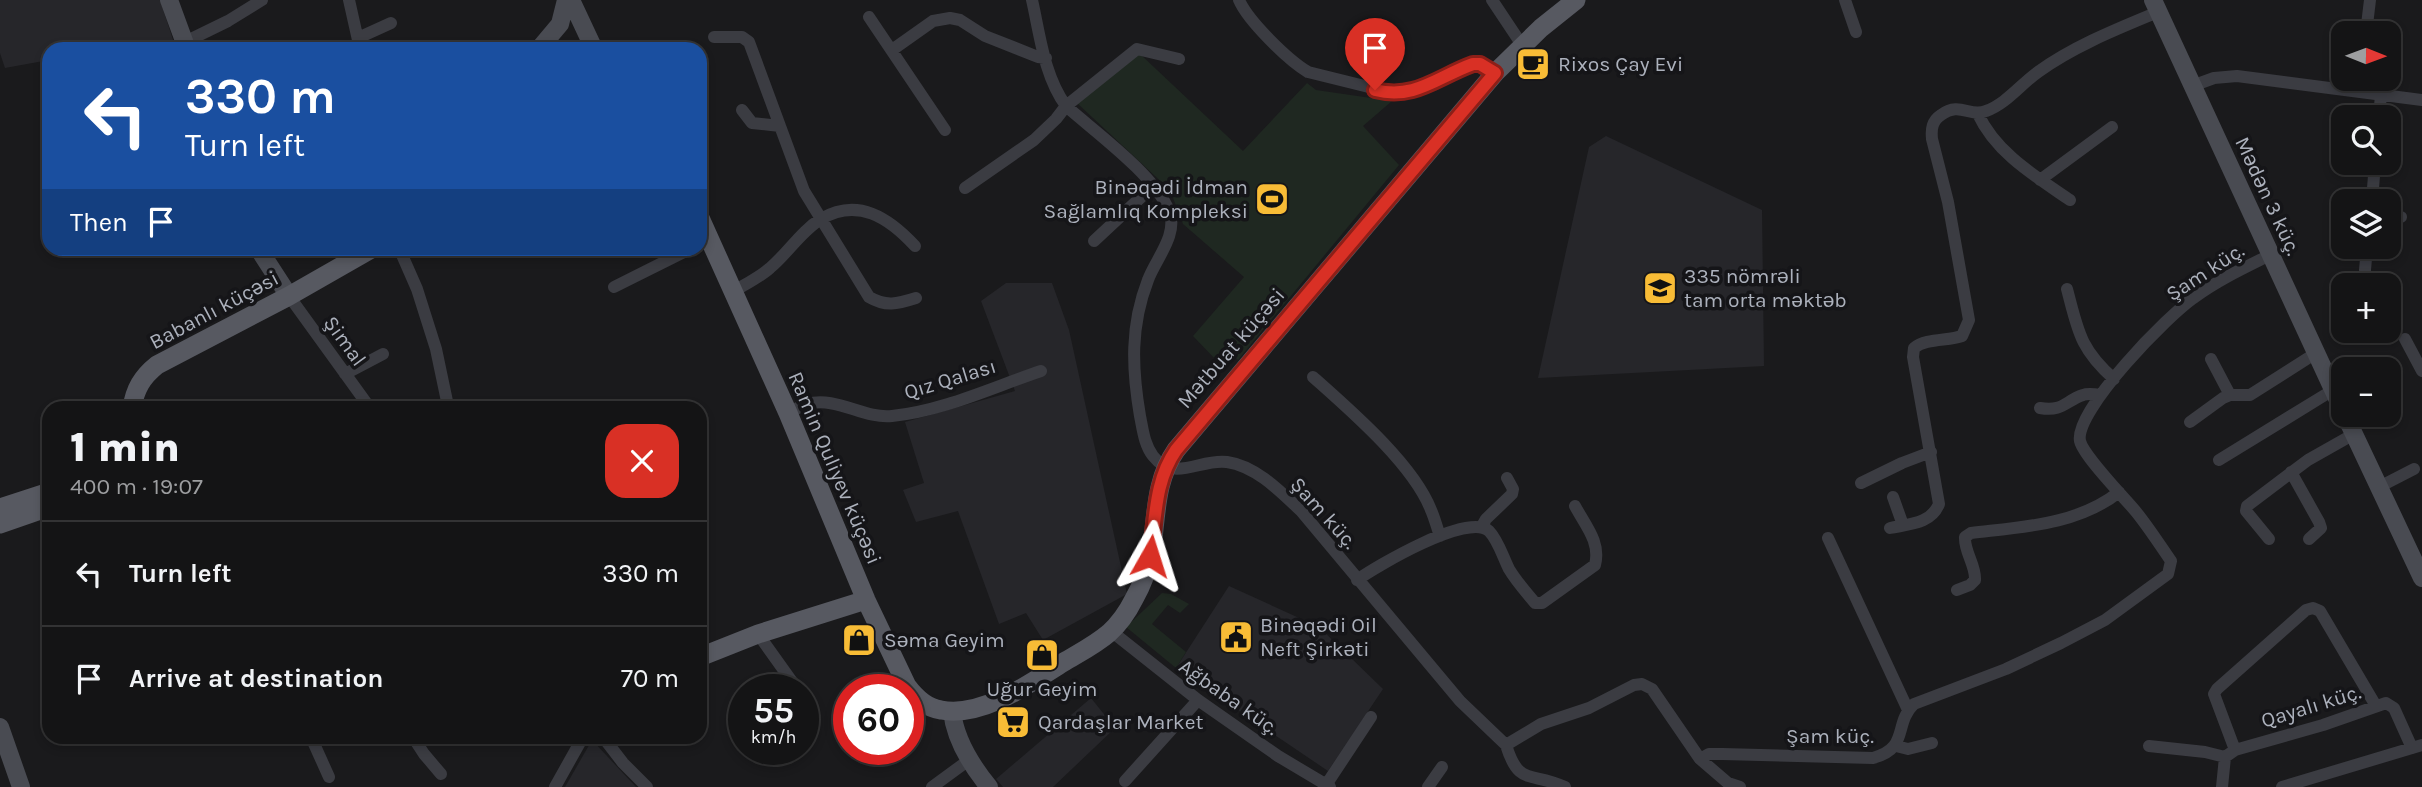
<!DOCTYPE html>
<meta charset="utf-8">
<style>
:root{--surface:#141415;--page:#212122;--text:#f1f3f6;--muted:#9d9ea0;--line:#333334}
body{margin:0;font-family:Karla,sans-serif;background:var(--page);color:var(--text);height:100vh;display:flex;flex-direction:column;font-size:26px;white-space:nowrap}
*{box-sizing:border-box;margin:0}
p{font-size:23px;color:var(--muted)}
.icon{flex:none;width:38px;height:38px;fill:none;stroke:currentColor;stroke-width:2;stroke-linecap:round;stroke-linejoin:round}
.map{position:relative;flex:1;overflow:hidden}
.details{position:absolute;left:42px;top:401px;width:665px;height:343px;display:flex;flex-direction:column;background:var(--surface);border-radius:21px;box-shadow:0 4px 10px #0003,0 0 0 2px var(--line)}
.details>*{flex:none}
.top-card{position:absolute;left:42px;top:42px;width:665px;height:214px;border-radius:21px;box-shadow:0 4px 10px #0003,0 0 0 2px var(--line);background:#1a4fa0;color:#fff;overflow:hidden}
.needle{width:46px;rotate:91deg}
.tools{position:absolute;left:2331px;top:21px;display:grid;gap:14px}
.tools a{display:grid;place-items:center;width:70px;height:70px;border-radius:14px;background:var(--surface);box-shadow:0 4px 10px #0003,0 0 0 2px var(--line);font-size:35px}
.speed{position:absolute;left:728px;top:674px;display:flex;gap:14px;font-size:35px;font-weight:700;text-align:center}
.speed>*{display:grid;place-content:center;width:91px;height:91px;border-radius:50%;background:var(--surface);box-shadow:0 4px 10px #0003,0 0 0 2px var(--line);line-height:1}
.speed small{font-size:18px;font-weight:400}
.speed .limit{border:10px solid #d22;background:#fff;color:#111}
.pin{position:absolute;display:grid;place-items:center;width:60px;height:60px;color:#fff;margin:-72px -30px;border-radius:50% 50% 50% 0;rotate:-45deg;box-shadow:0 0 7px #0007}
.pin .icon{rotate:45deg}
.me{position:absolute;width:77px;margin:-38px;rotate:6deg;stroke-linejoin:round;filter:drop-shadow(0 0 5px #0008)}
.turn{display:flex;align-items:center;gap:24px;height:147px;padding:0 28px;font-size:32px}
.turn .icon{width:91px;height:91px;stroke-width:2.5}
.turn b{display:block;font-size:49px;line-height:60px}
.then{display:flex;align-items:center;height:66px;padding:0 28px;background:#0003;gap:14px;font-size:26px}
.round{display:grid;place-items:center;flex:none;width:74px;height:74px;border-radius:21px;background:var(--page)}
.summary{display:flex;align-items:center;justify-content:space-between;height:119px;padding:0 28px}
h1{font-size:42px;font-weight:800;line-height:52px}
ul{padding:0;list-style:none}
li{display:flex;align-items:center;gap:21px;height:105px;padding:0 28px;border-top:2px solid var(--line)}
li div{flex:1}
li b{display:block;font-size:26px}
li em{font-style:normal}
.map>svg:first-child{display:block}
.built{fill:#26262a}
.green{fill:#1f2821}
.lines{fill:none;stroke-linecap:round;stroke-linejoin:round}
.street{stroke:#3b3c42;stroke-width:12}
.secondary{stroke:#494b52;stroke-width:18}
.primary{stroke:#575961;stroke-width:19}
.route-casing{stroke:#8d1f18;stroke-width:18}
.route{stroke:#d93025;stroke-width:12}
.labels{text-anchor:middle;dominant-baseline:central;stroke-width:7;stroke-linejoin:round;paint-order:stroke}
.poi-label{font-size:21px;fill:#acb1bc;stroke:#151518;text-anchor:start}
.street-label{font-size:21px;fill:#acb1bc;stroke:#151518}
</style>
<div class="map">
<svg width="2422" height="787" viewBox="0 0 2422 787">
<rect width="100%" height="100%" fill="#1a1a1c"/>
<!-- built -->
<path class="built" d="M0 0H160L176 49H49V60L5 68 0 53Z
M1606 136 1762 210 1764 366 1538 378 1589 147Z
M1006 283H1052L1069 330 1127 594 1043 640 1026 613 999 624 958 511 916 522 903 490 924 483 905 422 1015 391 981 301Z
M1229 586 1319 627 1383 689 1328 771 1176 668Z
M1091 698 1115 728 1053 787H1003L996 779Z
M592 740 636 787H565Z"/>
<!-- green -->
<path class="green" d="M1139 53 1243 151 1307 83 1316 90 1392 101 1363 126 1399 165 1238 360 1229 351 1216 360 1193 336 1244 277 1183 224 1170 190 1077 103Z
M1162 593 1171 594 1189 604 1180 613 1168 605 1152 624 1186 652 1176 668 1126 627Z"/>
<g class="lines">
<!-- street -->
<path class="street" d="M349 0 360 49
M1032 0C1040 35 1044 76 1066 106 1095 132 1155 175 1169 211 1179 234 1155 260 1148 280 1130 326 1132 369 1140 416 1143 430 1144 444 1153 456 1174 483 1201 458 1227 462 1256 466 1281 492 1301 511L1460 701 1506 745 1541 724 1589 708 1634 685 1642 684 1652 689 1700 759 1709 754H1722L1873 758C1910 748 1893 724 1914 704L2006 669 2061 643 2105 620 2168 574 2171 561C2160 545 2149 528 2137 513 2125 498 2084 457 2080 441 2074 411 2169 314 2195 297 2218 280 2244 268 2270 255
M1239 0C1248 21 1288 60 1308 72L1397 94 1422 87 1473 64H1480L1495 73
M1492 0 1522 45
M1845 0 1856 32
M869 17 945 130
M2366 33 2370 0
M714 37H742L749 42 804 191 869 297C886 307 897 304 916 298
M358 38 391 23
M185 42 228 21 262 0
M892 50 933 21 950 18 960 20 985 36 1038 57 1046 58
M2192 86 2214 78 2237 76 2422 100
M742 110 752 123 780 126
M1978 114C1996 153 2035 176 2070 200
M2379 117 2381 95
M2040 180 2112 127
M965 188 1034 140 1056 119 1066 106 1137 49 1179 59
M2372 201 2375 163
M2389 216 2401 217
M1094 241 1153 186
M399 248 417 289 436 349 448 406
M483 248 486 251
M2365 270 2367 247
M614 287 692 248
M2067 289C2078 331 2080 349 2114 379
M734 291C746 284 760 277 770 268 788 253 801 231 821 219 858 197 889 218 915 246
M289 296 370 408
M2405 339 2422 371
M2211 359 2230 395
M345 374 383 354
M1313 377C1350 410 1413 464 1431 510 1435 519 1437 528 1440 536
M2040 408C2063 412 2065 401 2083 395 2088 393 2094 394 2100 395
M788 413C794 410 801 406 807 404 837 396 863 419 892 416 943 411 993 387 1041 371
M2190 422 2223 398 2230 395H2250L2316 353
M2219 460 2333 390
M2291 472 2319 522 2321 528 2309 539
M1861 483 1902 463 1931 452
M2379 487 2414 469
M1893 497 1903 525
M1482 526 1486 519 1512 494 1513 489 1507 478
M1890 528C1909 524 1931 524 1939 504L1913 357 1914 348C1926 338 1948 341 1962 336L1969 320 1948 202 1932 139C1931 129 1932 121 1941 115 1960 101 1970 118 1986 111 2006 104 2021 84 2038 72 2074 46 2117 29 2158 12
M1828 538 1908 710
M2269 539 2246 511 2247 506 2308 460 2354 434
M1357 580C1377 566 1468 512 1489 531 1498 540 1503 557 1509 569 1516 581 1526 592 1535 603H1542L1595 565C1601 542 1585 525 1575 506
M1957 590 1970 585 1975 580C1976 565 1964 552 1965 537L1971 533C2021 527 2078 525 2119 492
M1111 631 1198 700 1278 756 1330 787
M758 634 798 690
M803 699 811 715
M311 737 329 777
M413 737 424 754 441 774
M603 737 623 763 647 787
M1506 745C1519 787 1530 771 1565 787
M1896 746 1908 749 1932 743
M2149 746 2205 752 2225 757
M2235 750 2214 694 2217 689 2306 610 2313 608 2320 611 2376 706
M1700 759 1728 783 1740 787
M1125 781 1198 700
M1326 785 1371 717
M555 787 583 737
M932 787 969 760
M1428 787 1442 767
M2222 787 2225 757 2235 750 2323 725 2386 703 2394 708 2412 748
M2282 787 2422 745"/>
<!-- secondary -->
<path class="secondary" d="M169 0 187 49
M571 0 594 49
M2153 0 2343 411
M539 49 560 24 566 0
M258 248 289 296
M2345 415 2422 578
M952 711C955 740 971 765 989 787
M0 727 21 787"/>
<!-- primary -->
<path class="primary" d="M700 218 788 413 866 600 907 686C916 698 926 708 941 710 982 718 1031 683 1064 662 1079 653 1095 645 1109 633 1119 624 1128 611 1134 599 1142 585 1148 569 1151 553 1157 517 1154 482 1176 450L1495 73 1541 28 1576 0
M132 408C135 389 142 377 157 365L289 296 373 248
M0 508 49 492
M0 524 49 507
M700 657 758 634 866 600"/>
</g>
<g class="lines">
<!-- route casing -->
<g class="route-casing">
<path id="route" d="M1150 556C1156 519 1154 482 1176 450L1495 73 1480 64H1473C1437 77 1415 100 1375 90"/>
</g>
<!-- route -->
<use href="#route" class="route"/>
</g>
<!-- icons -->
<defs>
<g id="cafe-square" transform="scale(1.75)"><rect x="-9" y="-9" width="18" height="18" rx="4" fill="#f8bc36" stroke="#151518"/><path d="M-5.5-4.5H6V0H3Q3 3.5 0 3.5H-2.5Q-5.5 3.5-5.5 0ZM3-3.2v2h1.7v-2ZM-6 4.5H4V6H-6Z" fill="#111"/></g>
<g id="stadium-square" transform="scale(1.75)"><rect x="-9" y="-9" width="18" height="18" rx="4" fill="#f8bc36" stroke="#151518"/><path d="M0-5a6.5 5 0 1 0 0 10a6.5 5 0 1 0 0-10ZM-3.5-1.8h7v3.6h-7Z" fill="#111"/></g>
<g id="school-square" transform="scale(1.75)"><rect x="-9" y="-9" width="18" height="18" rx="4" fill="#f8bc36" stroke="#151518"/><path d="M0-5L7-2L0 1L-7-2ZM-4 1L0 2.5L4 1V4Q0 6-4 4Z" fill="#111"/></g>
<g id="civic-square" transform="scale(1.75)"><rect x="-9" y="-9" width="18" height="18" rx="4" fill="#f8bc36" stroke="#151518"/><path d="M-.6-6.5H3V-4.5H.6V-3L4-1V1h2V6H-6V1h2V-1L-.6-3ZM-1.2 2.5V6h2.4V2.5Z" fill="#111"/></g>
<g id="shop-square" transform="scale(1.75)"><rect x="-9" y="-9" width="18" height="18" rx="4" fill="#f8bc36" stroke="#151518"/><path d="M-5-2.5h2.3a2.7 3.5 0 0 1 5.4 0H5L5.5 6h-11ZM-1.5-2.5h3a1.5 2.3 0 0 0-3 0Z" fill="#111"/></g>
<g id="supermarket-square" transform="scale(1.75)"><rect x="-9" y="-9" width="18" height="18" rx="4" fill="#f8bc36" stroke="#151518"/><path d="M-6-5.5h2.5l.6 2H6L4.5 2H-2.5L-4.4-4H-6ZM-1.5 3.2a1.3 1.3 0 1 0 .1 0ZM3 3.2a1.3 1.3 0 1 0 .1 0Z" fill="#111"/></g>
</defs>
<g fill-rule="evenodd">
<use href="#cafe-square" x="1533" y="64"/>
<use href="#stadium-square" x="1272" y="199"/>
<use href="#school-square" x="1660" y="288"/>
<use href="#civic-square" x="1236" y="637"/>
<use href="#shop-square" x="859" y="640"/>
<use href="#shop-square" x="1042" y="655"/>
<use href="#supermarket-square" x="1013" y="722"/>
</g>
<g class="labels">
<!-- poi labels -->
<g class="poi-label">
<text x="1558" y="64">Rixos Çay Evi</text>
<text x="1248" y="187" text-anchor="end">Binəqədi İdman<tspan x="1248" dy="24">Sağlamlıq Kompleksi</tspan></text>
<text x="1684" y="276">335 nömrəli<tspan x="1684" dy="24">tam orta məktəb</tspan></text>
<text x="1260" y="625">Binəqədi Oil<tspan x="1260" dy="24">Neft Şirkəti</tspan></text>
<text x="884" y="640">Səma Geyim</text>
<text x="1042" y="689" text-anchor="middle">Uğur Geyim</text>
<text x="1038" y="722">Qardaşlar Market</text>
</g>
<!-- street labels -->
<g class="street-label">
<text transform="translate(2268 196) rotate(65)">Mədən 3 küç.</text>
<text transform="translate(2205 272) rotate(-33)">Şam küç.</text>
<text transform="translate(214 310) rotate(-28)">Babanlı küçəsi</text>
<text transform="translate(345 341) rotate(54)">Şimal</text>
<text transform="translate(1231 348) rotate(-49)">Mətbuat küçəsi</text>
<text transform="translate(950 379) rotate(-17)">Qız Qalası</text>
<text transform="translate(835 468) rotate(67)">Ramin Quliyev küçəsi</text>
<text transform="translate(1324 513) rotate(48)">Şam küç.</text>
<text transform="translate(1229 697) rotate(35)">Ağbaba küç.</text>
<text transform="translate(2311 706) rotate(-17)">Qayalı küç.</text>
<text x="1830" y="736">Şam küç.</text>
</g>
</g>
</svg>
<div class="tools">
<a><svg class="needle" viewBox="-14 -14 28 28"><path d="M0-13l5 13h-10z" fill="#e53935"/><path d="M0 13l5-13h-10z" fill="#9d9ea0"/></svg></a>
<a><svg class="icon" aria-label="search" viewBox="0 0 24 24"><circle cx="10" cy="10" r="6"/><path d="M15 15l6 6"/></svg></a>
<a><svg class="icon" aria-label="layers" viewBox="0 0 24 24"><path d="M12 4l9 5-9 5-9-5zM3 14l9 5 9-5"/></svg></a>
<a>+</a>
<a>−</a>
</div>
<div class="speed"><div>55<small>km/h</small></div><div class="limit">60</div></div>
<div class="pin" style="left:1375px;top:90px;background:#d93025"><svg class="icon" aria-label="arrive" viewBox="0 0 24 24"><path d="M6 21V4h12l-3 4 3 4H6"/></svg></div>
<svg class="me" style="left:1150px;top:556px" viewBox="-20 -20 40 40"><path d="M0-17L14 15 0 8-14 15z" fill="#d93025" stroke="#fff" stroke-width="4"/></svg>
<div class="top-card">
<div class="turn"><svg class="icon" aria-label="left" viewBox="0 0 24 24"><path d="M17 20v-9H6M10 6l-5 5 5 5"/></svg><div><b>330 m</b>Turn left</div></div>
<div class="then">Then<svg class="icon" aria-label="arrive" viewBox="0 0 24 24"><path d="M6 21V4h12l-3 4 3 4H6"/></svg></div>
</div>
<section class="details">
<div class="summary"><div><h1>1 min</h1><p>400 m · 19:07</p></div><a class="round" style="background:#d93025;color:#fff"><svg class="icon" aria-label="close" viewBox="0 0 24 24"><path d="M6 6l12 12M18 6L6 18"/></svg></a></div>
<ul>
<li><svg class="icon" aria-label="left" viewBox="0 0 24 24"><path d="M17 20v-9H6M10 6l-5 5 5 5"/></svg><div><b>Turn left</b></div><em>330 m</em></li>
<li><svg class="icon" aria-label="arrive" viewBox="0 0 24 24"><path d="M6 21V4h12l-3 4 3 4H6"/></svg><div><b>Arrive at destination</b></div><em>70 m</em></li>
</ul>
</section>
</div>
